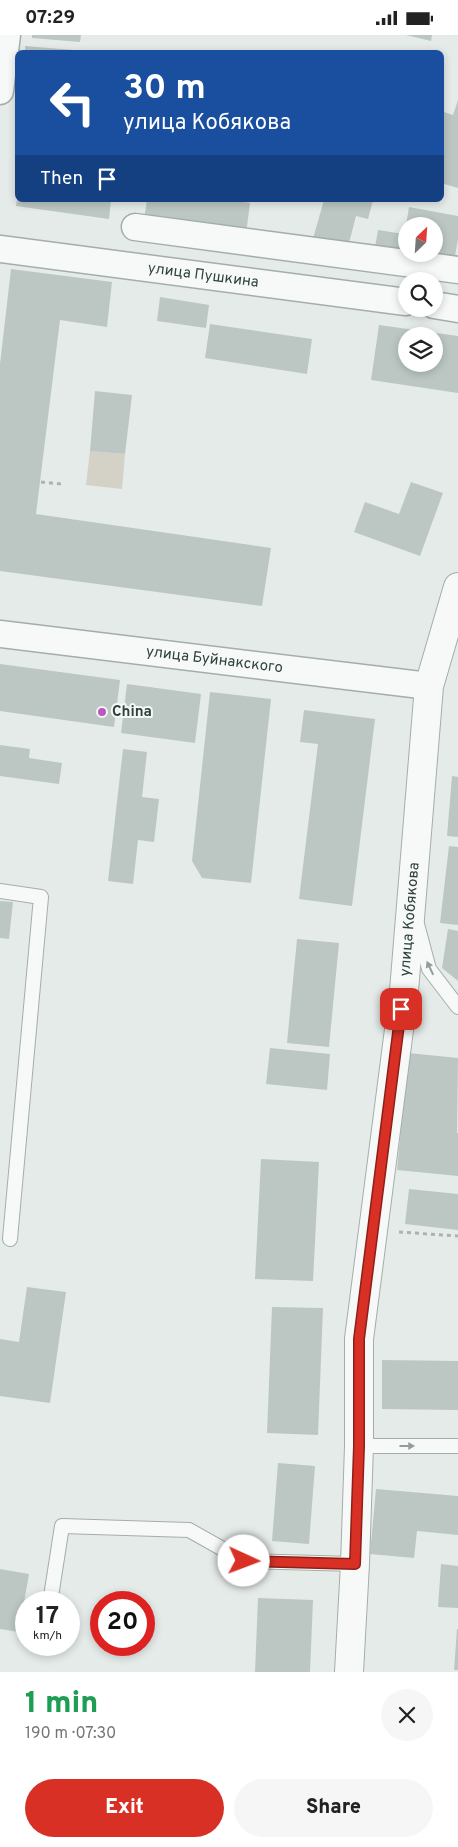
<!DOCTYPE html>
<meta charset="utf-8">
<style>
:root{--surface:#fff;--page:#f6f6f6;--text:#222;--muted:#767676;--accent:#d93025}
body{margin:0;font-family:Overpass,sans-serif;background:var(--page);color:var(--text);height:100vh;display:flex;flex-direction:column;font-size:19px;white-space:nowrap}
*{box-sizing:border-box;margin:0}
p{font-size:16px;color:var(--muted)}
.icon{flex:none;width:28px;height:28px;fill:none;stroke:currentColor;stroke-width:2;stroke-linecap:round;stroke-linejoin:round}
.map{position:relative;height:1637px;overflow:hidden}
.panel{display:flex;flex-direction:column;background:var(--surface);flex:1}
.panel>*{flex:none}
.hud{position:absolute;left:15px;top:15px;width:429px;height:152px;border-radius:8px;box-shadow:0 2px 8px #0003;background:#1a4fa0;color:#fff;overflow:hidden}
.needle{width:32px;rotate:25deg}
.buttons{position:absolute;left:398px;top:182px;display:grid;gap:10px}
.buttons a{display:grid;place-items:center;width:45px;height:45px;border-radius:50%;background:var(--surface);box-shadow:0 2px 8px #0003;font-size:25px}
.speed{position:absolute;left:15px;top:1556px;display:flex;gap:10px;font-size:25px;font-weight:700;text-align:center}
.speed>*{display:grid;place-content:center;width:65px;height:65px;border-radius:50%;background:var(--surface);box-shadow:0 2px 8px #0003;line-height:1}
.speed small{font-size:12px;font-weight:400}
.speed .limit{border:8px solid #d22;background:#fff;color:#111}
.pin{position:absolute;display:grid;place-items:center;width:42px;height:42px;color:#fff;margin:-21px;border-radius:10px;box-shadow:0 2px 8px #0006}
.me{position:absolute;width:55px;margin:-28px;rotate:92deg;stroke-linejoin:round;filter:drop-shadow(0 0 4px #0008)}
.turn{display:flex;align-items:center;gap:18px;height:105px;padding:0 25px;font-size:22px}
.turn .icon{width:65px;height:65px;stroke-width:2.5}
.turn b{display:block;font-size:35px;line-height:42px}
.then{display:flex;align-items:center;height:48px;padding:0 25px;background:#0003;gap:10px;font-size:19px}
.round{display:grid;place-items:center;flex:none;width:52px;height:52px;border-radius:26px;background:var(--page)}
.head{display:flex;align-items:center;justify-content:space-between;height:85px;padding:0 25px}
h1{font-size:30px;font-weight:800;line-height:38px;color:#1e9e55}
.action{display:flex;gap:10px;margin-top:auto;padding:10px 25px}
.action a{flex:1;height:58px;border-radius:30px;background:var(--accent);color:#fff;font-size:20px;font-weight:800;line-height:58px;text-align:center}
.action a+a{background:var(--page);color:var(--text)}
.status{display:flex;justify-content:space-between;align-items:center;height:35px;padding:0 25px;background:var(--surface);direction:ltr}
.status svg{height:14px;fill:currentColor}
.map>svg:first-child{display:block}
.green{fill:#d4d1c7}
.building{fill:#bcc7c4;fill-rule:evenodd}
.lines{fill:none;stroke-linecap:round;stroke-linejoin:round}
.service-casing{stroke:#a3aeab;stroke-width:16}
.minor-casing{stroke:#a3aeab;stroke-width:29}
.tertiary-casing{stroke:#a3aeab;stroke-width:30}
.path{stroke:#abb3b1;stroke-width:3;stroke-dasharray:4 4;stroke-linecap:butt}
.service{stroke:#f7f9f9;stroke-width:14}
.minor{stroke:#f7f9f9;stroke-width:26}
.tertiary{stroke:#f7f9f9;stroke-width:28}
.oneway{fill:#929e9a}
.route-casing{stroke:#8d1f18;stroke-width:12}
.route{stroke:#d93025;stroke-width:9}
.poi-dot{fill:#b958c1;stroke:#f4f8f7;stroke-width:2}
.labels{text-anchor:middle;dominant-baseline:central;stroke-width:4;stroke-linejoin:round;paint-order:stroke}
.street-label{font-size:15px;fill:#2e423c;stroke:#f4f8f7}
.poi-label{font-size:15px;font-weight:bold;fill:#2e423c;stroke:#f4f8f7;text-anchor:start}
</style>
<div class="status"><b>07:29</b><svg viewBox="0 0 49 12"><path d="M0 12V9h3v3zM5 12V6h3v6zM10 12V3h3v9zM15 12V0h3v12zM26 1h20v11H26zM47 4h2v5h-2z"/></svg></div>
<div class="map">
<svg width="458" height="1637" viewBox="0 0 458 1637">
<rect width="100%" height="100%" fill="#e5ebe9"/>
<!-- green -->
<path class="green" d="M90 416 125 419 122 454 86 450Z"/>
<!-- building -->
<path class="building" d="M32 0H81L80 7 32 3Z
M406 0H432L431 6Z
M25 11 86 16V18H25Z
M458 65V153L441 148V76L453 80Z
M17 165H111L109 184 16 171Z
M147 165H229L250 168 246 199 144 184Z
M324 165H373L368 184 356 181 347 216 312 207Z
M409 172 458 181V204L453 233 374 218 378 195 404 199 405 193 406 219H434V191H406Z
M11 234 112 247 107 292 60 285 36 479 271 513 262 571 0 536V329Z
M160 262 209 270 206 293 157 286Z
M210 289 312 304 307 339 205 323Z
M379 290 458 301V358L371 345ZM406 301H434V329H406Z
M95 356 132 360 125 419 90 416Z
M411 447 443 458 420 521 354 497 365 467 399 479Z
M0 629 120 645 114 692 0 676Z
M127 649 201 659 195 708 121 698Z
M210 657 271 664 251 848 202 843 192 826Z
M304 675 375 684 352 871 299 864 318 709 300 707Z
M0 710 30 714 29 723 62 728 59 749 0 741Z
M123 714 147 717 142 762 159 764 154 807 138 805 133 849 108 846Z
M452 741 458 742V802L447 801Z
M449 811 458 812V890L440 888Z
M0 866 13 867 9 904 0 903Z
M448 894 458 896V946L442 933Z
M297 904 339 908 329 1012 287 1008Z
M270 1013 330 1019 327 1055 266 1049Z
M408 1018 458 1023 457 1098H458V1141L397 1135Z
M261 1124 319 1127 313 1246 255 1244Z
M409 1154 458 1159V1195L405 1189Z
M27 1252 66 1257 50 1368 0 1361V1304L19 1307Z
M272 1272 323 1273 318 1400 267 1398Z
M382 1325 458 1326V1375L382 1374Z
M278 1428 315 1431 309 1509 272 1506Z
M376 1454 458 1461V1500L417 1496 414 1523 370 1519Z
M441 1529 458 1531V1573L438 1572Z
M0 1534 29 1539 19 1597 0 1594Z
M258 1563 313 1565 310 1637H255Z
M457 1594H458V1635H454Z"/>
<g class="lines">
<!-- service casing -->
<g class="service-casing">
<path id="service" d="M0 856 41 862 10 1204
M417 889 429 934 458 972
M359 1411H458
M50 1568 62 1491 189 1495 244 1526 355 1529"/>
</g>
<!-- minor casing -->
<g class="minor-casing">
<g id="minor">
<path d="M0 56 7 0"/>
<path d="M135 192 458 235"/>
<path id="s1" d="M0 214 406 267"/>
<path d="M434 270 458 274"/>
<path id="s2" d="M0 599 429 651"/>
</g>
</g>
<!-- tertiary casing -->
<g class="tertiary-casing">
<g id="tertiary">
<path id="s3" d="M349 1637 355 1529 359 1411V1304L404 956 429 651 458 552"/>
</g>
</g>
<!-- path -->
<path class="path" d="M41 447 61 449
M399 1197 458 1201"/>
<!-- service -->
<use href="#service" class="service"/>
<!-- minor -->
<use href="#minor" class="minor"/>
<!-- tertiary -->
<use href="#tertiary" class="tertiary"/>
</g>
<!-- one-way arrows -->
<defs><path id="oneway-solid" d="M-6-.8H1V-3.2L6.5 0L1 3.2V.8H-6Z" transform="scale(1.25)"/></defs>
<g class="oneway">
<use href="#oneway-solid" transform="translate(430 933) rotate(-115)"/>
<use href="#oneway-solid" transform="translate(407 1411)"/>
</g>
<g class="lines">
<!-- route casing -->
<g class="route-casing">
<path id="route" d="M244 1526 355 1529 359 1411V1304L401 974"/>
</g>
<!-- route -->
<use href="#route" class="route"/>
</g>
<!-- markers -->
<circle class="poi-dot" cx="102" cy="677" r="5"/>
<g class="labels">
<!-- street labels -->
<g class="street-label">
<text stroke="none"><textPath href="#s1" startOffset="205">улица Пушкина</textPath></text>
<text stroke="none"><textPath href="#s2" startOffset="216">улица Буйнакского</textPath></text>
<text stroke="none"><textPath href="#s3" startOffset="756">улица Кобякова</textPath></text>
</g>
<!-- poi labels -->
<g class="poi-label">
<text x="112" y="677">China</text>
</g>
</g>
</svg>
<div class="buttons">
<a><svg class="needle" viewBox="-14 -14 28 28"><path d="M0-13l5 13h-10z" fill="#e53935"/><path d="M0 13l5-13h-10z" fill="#767676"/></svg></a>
<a><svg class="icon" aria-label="search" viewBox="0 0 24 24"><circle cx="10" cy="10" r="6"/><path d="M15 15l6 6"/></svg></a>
<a><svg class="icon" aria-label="layers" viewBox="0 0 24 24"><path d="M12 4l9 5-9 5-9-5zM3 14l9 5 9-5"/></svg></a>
</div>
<div class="speed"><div>17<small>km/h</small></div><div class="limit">20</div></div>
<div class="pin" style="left:401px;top:974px;background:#d93025"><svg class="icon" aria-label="arrive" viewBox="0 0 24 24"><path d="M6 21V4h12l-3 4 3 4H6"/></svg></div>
<svg class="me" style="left:244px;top:1526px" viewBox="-20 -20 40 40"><circle r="19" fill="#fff"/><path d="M0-13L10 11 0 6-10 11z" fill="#d93025"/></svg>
<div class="hud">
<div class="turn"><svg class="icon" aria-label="left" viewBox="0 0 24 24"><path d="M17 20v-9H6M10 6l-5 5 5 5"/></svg><div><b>30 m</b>улица Кобякова</div></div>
<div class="then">Then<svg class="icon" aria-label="arrive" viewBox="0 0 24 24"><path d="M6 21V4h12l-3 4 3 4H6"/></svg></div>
</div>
</div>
<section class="panel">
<div class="head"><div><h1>1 min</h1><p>190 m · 07:30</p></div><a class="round"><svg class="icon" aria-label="close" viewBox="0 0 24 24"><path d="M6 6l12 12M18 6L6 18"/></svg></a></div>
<div class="action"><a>Exit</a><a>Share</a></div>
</section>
